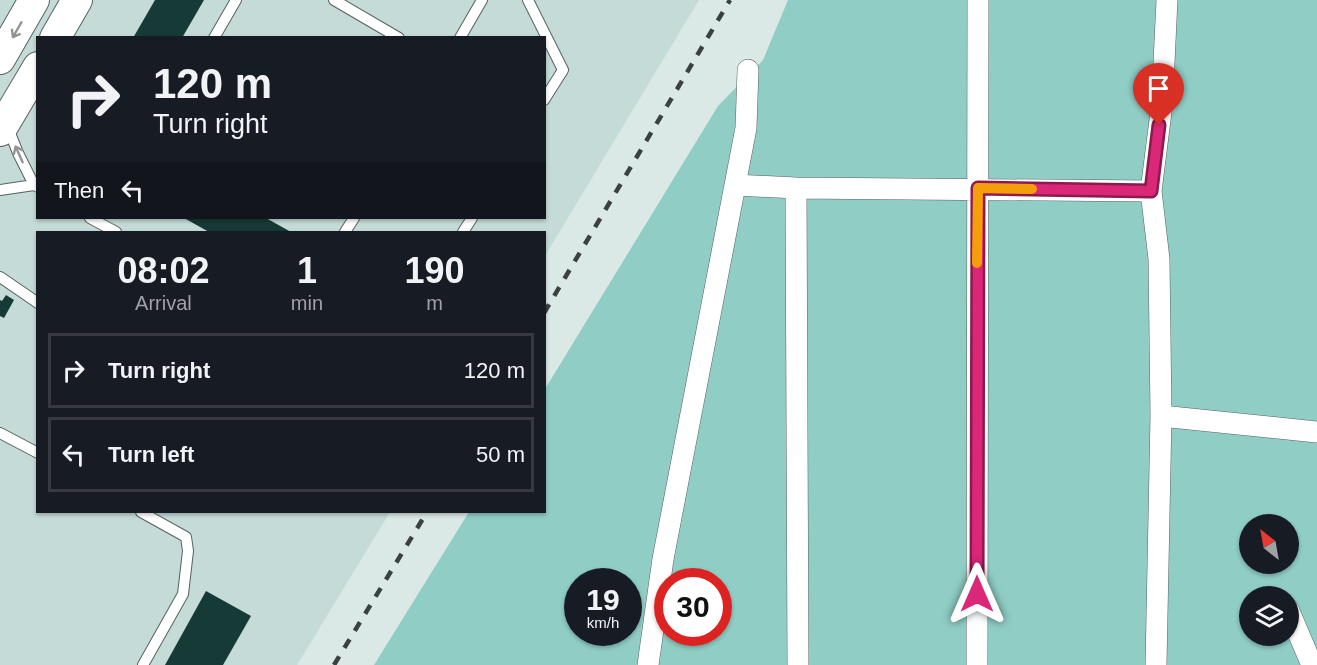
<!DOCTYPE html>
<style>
:root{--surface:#171b24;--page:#242831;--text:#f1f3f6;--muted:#9ea1a6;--line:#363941}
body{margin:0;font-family:Arial,sans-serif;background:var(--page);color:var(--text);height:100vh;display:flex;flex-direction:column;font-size:22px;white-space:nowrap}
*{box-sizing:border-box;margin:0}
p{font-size:20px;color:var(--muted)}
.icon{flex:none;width:33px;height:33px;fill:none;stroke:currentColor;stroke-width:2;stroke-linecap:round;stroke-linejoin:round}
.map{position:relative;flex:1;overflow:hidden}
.side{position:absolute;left:36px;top:231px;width:510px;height:282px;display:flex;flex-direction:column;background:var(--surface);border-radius:0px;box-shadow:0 2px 4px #0004}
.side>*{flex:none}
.top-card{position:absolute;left:36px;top:36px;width:510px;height:183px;border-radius:0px;box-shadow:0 2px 4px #0004;background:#171b24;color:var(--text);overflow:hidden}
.needle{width:39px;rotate:329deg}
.buttons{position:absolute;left:1239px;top:514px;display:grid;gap:12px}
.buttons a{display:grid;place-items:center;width:60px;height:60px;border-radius:50%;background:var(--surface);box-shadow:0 2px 4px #0004;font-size:30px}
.speed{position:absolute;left:564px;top:568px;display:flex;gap:12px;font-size:30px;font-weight:700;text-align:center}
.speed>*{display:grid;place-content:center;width:78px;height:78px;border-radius:50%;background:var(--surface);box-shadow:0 2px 4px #0004;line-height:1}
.speed small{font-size:15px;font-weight:400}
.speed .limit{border:9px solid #d22;background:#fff;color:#111}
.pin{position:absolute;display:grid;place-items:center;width:51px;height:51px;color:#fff;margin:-62px -26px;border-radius:50% 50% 50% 0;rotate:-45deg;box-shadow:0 0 6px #0007}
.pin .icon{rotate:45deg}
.me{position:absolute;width:66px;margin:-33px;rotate:0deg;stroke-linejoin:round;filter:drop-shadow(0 0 4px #0008)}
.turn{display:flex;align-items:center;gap:21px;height:126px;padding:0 18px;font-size:27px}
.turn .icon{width:78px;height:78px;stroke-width:2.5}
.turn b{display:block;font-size:42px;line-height:51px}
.then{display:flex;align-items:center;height:57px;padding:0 18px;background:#0003;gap:12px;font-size:22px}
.eta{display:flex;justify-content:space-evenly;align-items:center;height:102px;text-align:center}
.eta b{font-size:36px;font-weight:700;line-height:42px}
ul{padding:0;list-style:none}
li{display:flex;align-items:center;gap:18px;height:75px;margin:0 12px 9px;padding:0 6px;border:3px solid var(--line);border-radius:0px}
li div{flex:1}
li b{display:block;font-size:22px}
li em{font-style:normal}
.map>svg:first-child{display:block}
.built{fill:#c4dbd8;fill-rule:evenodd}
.green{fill:#8fcdc5;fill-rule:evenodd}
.building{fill:#163a36}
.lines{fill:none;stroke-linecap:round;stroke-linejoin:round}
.service-casing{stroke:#566260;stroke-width:12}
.minor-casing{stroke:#566260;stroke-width:22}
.secondary-casing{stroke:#566260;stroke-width:32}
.service{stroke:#fff;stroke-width:10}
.minor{stroke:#fff;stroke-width:21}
.secondary{stroke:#fff;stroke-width:30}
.rail{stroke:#3a4140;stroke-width:4.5;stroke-dasharray:10 10;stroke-linecap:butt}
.oneway{stroke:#939594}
.route-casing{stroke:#8e194d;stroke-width:15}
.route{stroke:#db2777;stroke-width:10}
.slow{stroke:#f59e0b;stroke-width:10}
</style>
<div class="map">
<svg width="1317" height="665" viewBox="0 0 1317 665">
<rect width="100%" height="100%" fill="#dae9e6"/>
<!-- built -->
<path class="built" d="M0 0H699L545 256 544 232H38V512H390L297 665H0ZM38 38H544V218H38Z"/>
<!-- green -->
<path class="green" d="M788 0H1317V665H374L469 512H544L545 389 718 106 763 60ZM1250 525H1288V564H1250ZM578 582H628V633H578ZM668 582H718V633H668ZM1250 597H1288V636H1250Z"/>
<!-- building -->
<path class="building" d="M155 0H204L182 38H133Z
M184 218H266L291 232H209Z
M6 295 14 300 4 318 0 316V300L2 301Z
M206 591 251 616 223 665H165Z"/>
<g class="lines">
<!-- service casing -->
<g class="service-casing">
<path id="service" d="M334 0 399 38
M528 0 563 70 544 100
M214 38 236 0
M460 38 482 0
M8 128 18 153 34 185 38 187
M0 190 34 185
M90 218 116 232
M345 232 354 218
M463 232 472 218
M0 277 38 303
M0 433 38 453
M141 512 186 537 188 551 183 594 143 665"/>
</g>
<!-- minor casing -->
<g class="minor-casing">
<path id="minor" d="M735 185 796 188 1151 191
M796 188 798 665
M1161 416 1317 432
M1288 609 1312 665
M648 665 663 559 746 128 748 70
M977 665 978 0
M1156 665 1161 416 1159 259 1151 191 1162 104 1167 0"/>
</g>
<!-- secondary casing -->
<g class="secondary-casing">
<path id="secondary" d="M55 38 77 0
M0 59 34 0
M0 131 38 67"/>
</g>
<!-- service -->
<use href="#service" class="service"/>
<!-- minor -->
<use href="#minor" class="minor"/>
<!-- secondary -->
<use href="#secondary" class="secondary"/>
<!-- rail -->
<path class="rail" d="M544 313 730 0
M334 665 427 512"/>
</g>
<!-- one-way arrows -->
<defs><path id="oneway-shaft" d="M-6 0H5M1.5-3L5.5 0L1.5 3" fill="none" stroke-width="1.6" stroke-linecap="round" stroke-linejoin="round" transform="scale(1.5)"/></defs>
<g class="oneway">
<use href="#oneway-shaft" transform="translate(17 30) rotate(120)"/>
<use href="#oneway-shaft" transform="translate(19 154) rotate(-114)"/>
</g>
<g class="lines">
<!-- route casing -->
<g class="route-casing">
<path id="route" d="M977 594 978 188 1151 191 1159 125"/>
</g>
<!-- route -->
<use href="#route" class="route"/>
<!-- slow -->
<path class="slow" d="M977 263 978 188 1032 189"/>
</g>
</svg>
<div class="buttons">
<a><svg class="needle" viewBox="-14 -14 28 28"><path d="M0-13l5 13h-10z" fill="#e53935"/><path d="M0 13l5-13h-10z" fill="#9ea1a6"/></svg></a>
<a><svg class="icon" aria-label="layers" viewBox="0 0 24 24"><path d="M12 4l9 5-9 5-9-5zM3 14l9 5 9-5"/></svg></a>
</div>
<div class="speed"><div>19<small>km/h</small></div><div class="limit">30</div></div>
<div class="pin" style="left:1159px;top:125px;background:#d93025"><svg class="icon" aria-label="arrive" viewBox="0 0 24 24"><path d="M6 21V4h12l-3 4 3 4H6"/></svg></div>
<svg class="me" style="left:977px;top:594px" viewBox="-20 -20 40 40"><path d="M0-17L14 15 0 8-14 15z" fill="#db2777" stroke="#fff" stroke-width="4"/></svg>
<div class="top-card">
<div class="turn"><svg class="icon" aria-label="right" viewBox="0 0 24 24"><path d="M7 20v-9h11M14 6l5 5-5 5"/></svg><div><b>120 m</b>Turn right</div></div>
<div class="then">Then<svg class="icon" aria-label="left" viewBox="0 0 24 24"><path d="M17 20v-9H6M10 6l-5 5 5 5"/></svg></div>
</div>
<section class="side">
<div class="eta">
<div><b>08:02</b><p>Arrival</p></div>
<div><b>1</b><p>min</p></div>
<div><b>190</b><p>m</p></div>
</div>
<ul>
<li><svg class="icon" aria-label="right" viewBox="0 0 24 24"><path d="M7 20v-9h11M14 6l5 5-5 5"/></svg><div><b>Turn right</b></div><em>120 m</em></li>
<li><svg class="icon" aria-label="left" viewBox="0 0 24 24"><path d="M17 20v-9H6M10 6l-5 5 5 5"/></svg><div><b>Turn left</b></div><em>50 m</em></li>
</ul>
</section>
</div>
